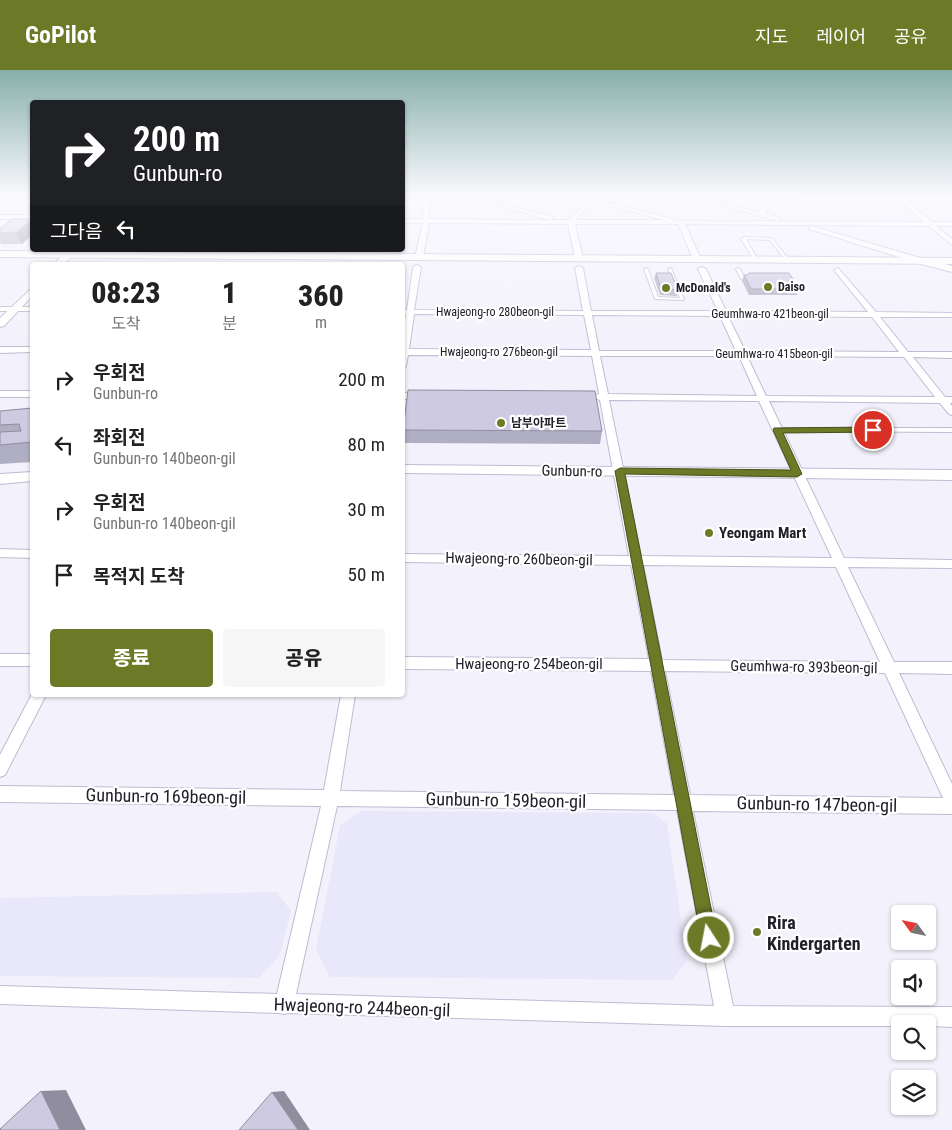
<!DOCTYPE html>
<html lang="ko">
<meta charset="utf-8">
<style>
:root{--surface:#fff;--page:#f6f6f6;--text:#222;--muted:#767676;--accent:#6c7a27}
body{margin:0;font-family:"Roboto Condensed","Noto Sans KR",sans-serif;background:var(--page);color:var(--text);height:100vh;display:flex;flex-direction:column;font-size:19px;white-space:nowrap}
*{box-sizing:border-box;margin:0}
p{font-size:16px;color:var(--muted)}
.icon{flex:none;width:28px;height:28px;fill:none;stroke:currentColor;stroke-width:2;stroke-linecap:round;stroke-linejoin:round}
.map{position:relative;flex:1;overflow:hidden}
.drawer{position:absolute;left:30px;top:192px;width:375px;height:435px;display:flex;flex-direction:column;background:var(--surface);border-radius:5px;box-shadow:0 1px 4px #0004}
.drawer>*{flex:none}
.banner{position:absolute;left:30px;top:30px;width:375px;height:152px;border-radius:5px;box-shadow:0 1px 4px #0004;background:#202124;color:#fff;overflow:hidden}
.needle{width:32px;rotate:303deg}
.controls{position:absolute;left:891px;top:835px;display:grid;gap:10px}
.controls a{display:grid;place-items:center;width:45px;height:45px;border-radius:5px;background:var(--surface);box-shadow:0 1px 4px #0004;font-size:25px}
.pin{position:absolute;display:grid;place-items:center;width:42px;height:42px;color:#fff;margin:-21px;border:2px solid #fff;border-radius:50%;box-shadow:0 1px 5px #0007}
.me{position:absolute;width:55px;margin:-28px;rotate:349deg;stroke-linejoin:round;filter:drop-shadow(0 0 4px #0008)}
.turn{display:flex;align-items:center;gap:18px;height:105px;padding:0 20px;font-size:22px}
.turn .icon{width:65px;height:65px;stroke-width:2.5}
.turn b{display:block;font-size:35px;line-height:42px}
.then{display:flex;align-items:center;height:48px;padding:0 20px;background:#0003;gap:10px;font-size:19px}
.eta{display:flex;justify-content:space-evenly;align-items:center;height:85px;text-align:center}
.eta b{font-size:30px;font-weight:800;line-height:35px}
.button{display:flex;gap:10px;margin-top:auto;padding:10px 20px}
.button a{flex:1;height:58px;border-radius:5px;background:var(--accent);color:#fff;font-size:20px;font-weight:800;line-height:58px;text-align:center}
.button a+a{background:var(--page);color:var(--text)}
ul{padding:0;list-style:none}
li{display:flex;align-items:center;gap:15px;height:65px;padding:0 20px}
li div{flex:1}
li b{display:block;font-size:19px}
li em{font-style:normal}
header{display:flex;align-items:center;gap:30px;box-sizing:border-box;height:70px;padding:0 25px;background:var(--accent);color:#fff}
header strong{font-size:24px}
nav{display:flex;gap:28px;margin-inline-start:auto;font-size:18px}
.map>svg:first-child{display:block}
.built{fill:#e9e7fa}
.lines{fill:none;stroke-linecap:round;stroke-linejoin:round}
.service-casing{stroke:#bebbd3;stroke-width:2}
.minor-casing{stroke:#bebbd3;stroke-width:2}
.tertiary-casing{stroke:#bebbd3;stroke-width:2}
.secondary-casing{stroke:#bebbd3;stroke-width:2}
.primary-casing{stroke:#bebbd3;stroke-width:2}
.service{fill:#fff;fill-rule:evenodd}
.minor{fill:#fff;fill-rule:evenodd}
.tertiary{fill:#fff;fill-rule:evenodd}
.secondary{fill:#fff;fill-rule:evenodd}
.primary{fill:#fff;fill-rule:evenodd}
.wall{fill:#b0aec2}
.shaded-wall{fill:#908d9e}
.building{fill:#cdcae2;stroke:#908d9e}
.route{fill:#6c7a27;stroke:#464f19}
.poi-dot{fill:#6c7a27;stroke:#fff;stroke-width:2}
.labels{text-anchor:middle;dominant-baseline:central;stroke-width:4.5;stroke-linejoin:round;paint-order:stroke}
.far-poi-label{font-size:12px;font-weight:bold;fill:#222029;stroke:#fff;text-anchor:start}
.far-street-label{font-size:12px;fill:#222029;stroke:#fff}
.street-label{font-size:15px;fill:#222029;stroke:#fff}
.poi-label{font-size:15px;font-weight:bold;fill:#222029;stroke:#fff;text-anchor:start}
.near-street-label{font-size:18px;fill:#222029;stroke:#fff}
.near-poi-label{font-size:18px;font-weight:bold;fill:#222029;stroke:#fff;text-anchor:start}
</style>
<header>
<strong>GoPilot</strong>
<nav><a>지도</a><a>레이어</a><a>공유</a></nav>
</header>
<div class="map">
<svg width="952" height="1060" viewBox="0 0 952 1060">
<rect width="100%" height="100%" fill="#f3f2fc"/>
<!-- built -->
<path class="built" d="M361 741 653 743 667 754 687 891 672 910 330 907 316 880 340 755Z
M277 822 291 841 280 885 259 908 0 906V828Z"/>
<g class="lines">
<!-- service casing -->
<g class="service-casing">
<path id="service" d="M745 167 772 168 789 190 786 191 770 170 746 169 758 190 755 191 741 169Z
M646 198 648 199 658 227 680 228 668 199 671 198 684 229 683 230 655 229 644 199Z
M737 198 740 199 745 209 744 210 741 209 736 199Z
M777 358H952V362L775 361V359Z"/>
</g>
<!-- minor casing -->
<g class="minor-casing">
<path id="minor" d="M402 125H429V149L551 150 457 125H468L553 147 551 150H569L576 142 592 132 571 125H581L596 129 604 127 602 131 679 151 924 152 900 130H797L781 127 764 143 781 148 779 151 681 125H692L758 142 775 125 952 127V131H908L932 152H952V156H936L952 169V175L929 156 685 154 701 189 697 191 693 189 678 154H575L583 188 579 190 575 188 568 154 429 153 423 187 419 189 415 187 423 153H402V149H423L424 128 402 127ZM598 133 664 150H576L580 144Z
M0 145H32V149H0Z
M811 156 924 189 925 191 918 193 809 159V157Z
M417 195 421 197 414 240 583 241 575 198 579 196 583 198 591 241H718L698 199 702 197 706 199 726 241 868 242 834 200 838 198 876 242 952 243V247H880L908 282H952V288L913 287 945 327H952V333H950L952 336V345L949 344 940 333 769 331 844 488 952 490V498L848 497 894 592H952V604L899 603 952 714V744L693 741 733 936 952 937V957L928 956V954H900V956H725L288 943 284 944 279 943 0 934V916L277 924 321 736 0 732V716L324 720 341 625H355L340 721 674 725 651 601 402 599V587L649 589 631 495 402 492V484L629 486 600 330 592 327 599 324 592 286 408 285 406 296 402 299V265L406 244H402V240H407L413 197ZM414 244 584 245 591 280 409 279ZM592 245 720 246 736 281H599ZM728 246 872 247 899 282 745 281ZM600 286H739L757 326 608 324ZM747 286 904 287 935 327 766 326ZM609 330 759 331 832 488 641 486ZM643 495 836 497 880 592 662 590ZM665 601 885 603 943 728 690 725ZM337 736 677 740 714 936 296 924Z
M0 237H32V241H0Z
M0 277H32V282L0 283Z
M0 321H32V327H0Z
M402 323H425L430 326 425 329H402Z
M0 479 32 480V488L0 487Z
M0 584H32V596H0Z
M32 624 46 625 5 705 0 707V685Z"/>
</g>
<!-- tertiary casing -->
<g class="tertiary-casing">
<path id="tertiary" d="M68 180H78L63 195H53Z
M32 218V226L4 256 0 257V248Z
M402 395 952 400V410L402 403Z
M32 402V411L0 414V404Z"/>
</g>
<!-- secondary casing -->
<g class="secondary-casing">
<path id="secondary" d="M921 188 952 196V202L917 193 916 191Z"/>
</g>
<!-- primary casing -->
<g class="primary-casing">
<path id="primary" d="M0 181 952 188V194L0 187Z"/>
</g>
<!-- service -->
<use href="#service" class="service"/>
<!-- minor -->
<use href="#minor" class="minor"/>
<!-- tertiary -->
<use href="#tertiary" class="tertiary"/>
<!-- secondary -->
<use href="#secondary" class="secondary"/>
<!-- primary -->
<use href="#primary" class="primary"/>
</g>
<!-- wall -->
<path class="wall" d="M12 149 22 174H1L0 171V159Z
M656 203 678 220 677 226 660 225 654 208Z
M744 205 799 219 797 225H749L742 211Z
M32 338V392L0 394V341Z
M403 360 602 361 600 374 404 373Z"/>
<!-- shaded-wall -->
<path class="shaded-wall" d="M32 149V165L22 174 16 163Z
M66 1020 86 1060H60L41 1021Z
M284 1021 310 1060H298L272 1022Z"/>
<!-- building -->
<path class="building" d="M12 149H32L16 163H0V159Z
M656 203H671L678 220 661 219Z
M749 203H789L799 219H751L744 205H747Z
M408 320 595 321 602 361 403 360Z
M32 338V372L0 375V362L21 361 19 354 0 355V341Z
M41 1021 60 1060H0V1059Z
M272 1022 298 1060H239Z"/>
<!-- sky -->
<linearGradient id="sky" x2="0" y2="1"><stop stop-color="#87afa9"/><stop offset="0.46" stop-color="#faf9fe"/><stop offset="1" stop-color="#faf9fe" stop-opacity="0"/></linearGradient>
<rect width="952" height="273" fill="url(#sky)"/>
<!-- route -->
<path class="route" d="M873 357 876 358V362L783 363 802 404 797 407 625 404 717 868 715 874 709 877 703 874 701 868 615 401 620 398 791 400 773 360 774 358Z"/>
<!-- markers -->
<g class="poi-dot">
<circle cx="768" cy="217" r="5"/>
<circle cx="666" cy="218" r="5"/>
<circle cx="501" cy="353" r="5"/>
<circle cx="709" cy="463" r="5"/>
<circle cx="757" cy="862" r="5"/>
</g>
<g class="labels">
<!-- far-poi labels -->
<g class="far-poi-label">
<text x="778" y="217">Daiso</text>
<text x="676" y="218">McDonald's</text>
<text x="511" y="353">남부아파트</text>
</g>
<!-- far-street labels -->
<g class="far-street-label">
<text x="495" y="242">Hwajeong-ro 280beon-gil</text>
<text x="770" y="244">Geumhwa-ro 421beon-gil</text>
<text x="499" y="282">Hwajeong-ro 276beon-gil</text>
<text x="774" y="284">Geumhwa-ro 415beon-gil</text>
</g>
<!-- street labels -->
<g class="street-label">
<text transform="translate(572 401) rotate(1)">Gunbun-ro</text>
<text transform="translate(519 489) rotate(1)">Hwajeong-ro 260beon-gil</text>
<text x="529" y="594">Hwajeong-ro 254beon-gil</text>
<text transform="translate(804 597) rotate(1)">Geumhwa-ro 393beon-gil</text>
</g>
<!-- poi labels -->
<g class="poi-label">
<text x="719" y="463">Yeongam Mart</text>
</g>
<!-- near-street labels -->
<g class="near-street-label">
<text transform="translate(166 726) rotate(1)">Gunbun-ro 169beon-gil</text>
<text transform="translate(506 730) rotate(1)">Gunbun-ro 159beon-gil</text>
<text transform="translate(817 734) rotate(1)">Gunbun-ro 147beon-gil</text>
<text transform="translate(362 937) rotate(2)">Hwajeong-ro 244beon-gil</text>
</g>
<!-- near-poi labels -->
<g class="near-poi-label">
<text x="767" y="852">Rira<tspan x="767" dy="21">Kindergarten</tspan></text>
</g>
</g>
</svg>
<div class="controls">
<a><svg class="needle" viewBox="-14 -14 28 28"><path d="M0-13l5 13h-10z" fill="#e53935"/><path d="M0 13l5-13h-10z" fill="#767676"/></svg></a>
<a><svg class="icon" aria-label="sound" viewBox="0 0 24 24"><path d="M4 9h4l5-4v14l-5-4H4zM17 9q2 3 0 6"/></svg></a>
<a><svg class="icon" aria-label="search" viewBox="0 0 24 24"><circle cx="10" cy="10" r="6"/><path d="M15 15l6 6"/></svg></a>
<a><svg class="icon" aria-label="layers" viewBox="0 0 24 24"><path d="M12 4l9 5-9 5-9-5zM3 14l9 5 9-5"/></svg></a>
</div>
<div class="pin" style="left:873px;top:360px;background:#d93025"><svg class="icon" aria-label="arrive" viewBox="0 0 24 24"><path d="M6 21V4h12l-3 4 3 4H6"/></svg></div>
<svg class="me" style="left:709px;top:868px" viewBox="-20 -20 40 40"><circle r="17" fill="#6c7a27" stroke="#fff" stroke-width="3"/><path d="M0-11L8 9 0 5-8 9z" fill="#fff"/></svg>
<div class="banner">
<div class="turn"><svg class="icon" aria-label="right" viewBox="0 0 24 24"><path d="M7 20v-9h11M14 6l5 5-5 5"/></svg><div><b>200 m</b>Gunbun-ro</div></div>
<div class="then">그다음<svg class="icon" aria-label="left" viewBox="0 0 24 24"><path d="M17 20v-9H6M10 6l-5 5 5 5"/></svg></div>
</div>
<section class="drawer">
<div class="eta">
<div><b>08:23</b><p>도착</p></div>
<div><b>1</b><p>분</p></div>
<div><b>360</b><p>m</p></div>
</div>
<ul>
<li><svg class="icon" aria-label="right" viewBox="0 0 24 24"><path d="M7 20v-9h11M14 6l5 5-5 5"/></svg><div><b>우회전</b><p>Gunbun-ro</p></div><em>200 m</em></li>
<li><svg class="icon" aria-label="left" viewBox="0 0 24 24"><path d="M17 20v-9H6M10 6l-5 5 5 5"/></svg><div><b>좌회전</b><p>Gunbun-ro 140beon-gil</p></div><em>80 m</em></li>
<li><svg class="icon" aria-label="right" viewBox="0 0 24 24"><path d="M7 20v-9h11M14 6l5 5-5 5"/></svg><div><b>우회전</b><p>Gunbun-ro 140beon-gil</p></div><em>30 m</em></li>
<li><svg class="icon" aria-label="arrive" viewBox="0 0 24 24"><path d="M6 21V4h12l-3 4 3 4H6"/></svg><div><b>목적지 도착</b></div><em>50 m</em></li>
</ul>
<div class="button"><a>종료</a><a>공유</a></div>
</section>
</div>
